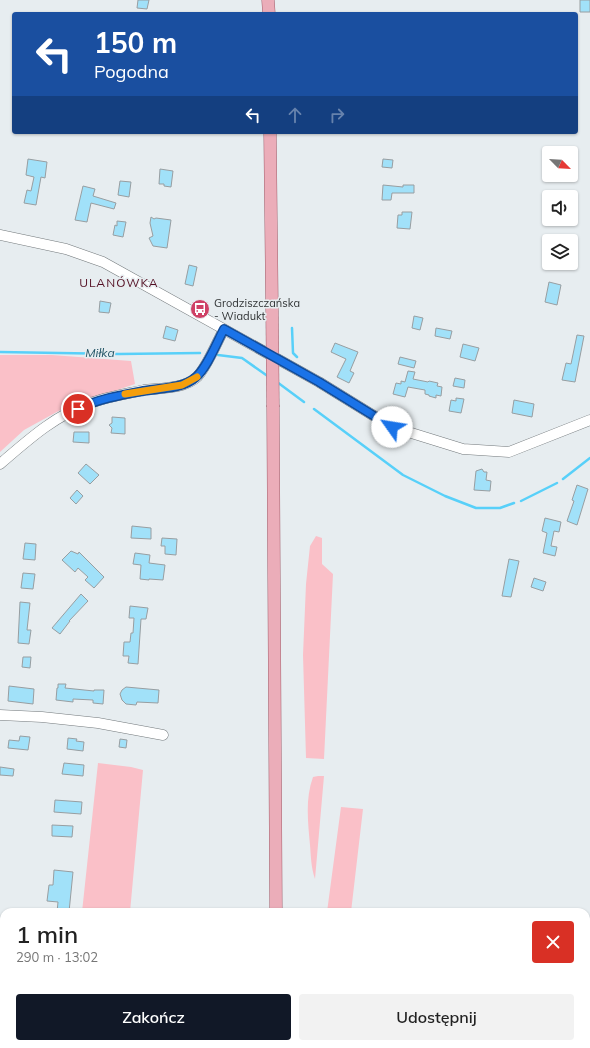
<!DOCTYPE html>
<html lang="pl">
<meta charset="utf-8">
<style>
:root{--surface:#fff;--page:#f2f2f2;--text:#222;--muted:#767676;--accent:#111827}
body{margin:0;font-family:Mulish,sans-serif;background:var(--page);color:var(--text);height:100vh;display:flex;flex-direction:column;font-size:15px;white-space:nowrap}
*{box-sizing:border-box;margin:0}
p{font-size:13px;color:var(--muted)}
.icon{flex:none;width:22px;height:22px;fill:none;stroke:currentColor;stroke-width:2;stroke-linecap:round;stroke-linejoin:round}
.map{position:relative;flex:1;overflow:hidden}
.details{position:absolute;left:0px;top:908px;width:590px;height:140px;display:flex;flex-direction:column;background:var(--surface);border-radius:12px 12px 0 0;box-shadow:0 1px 3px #0004}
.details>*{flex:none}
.top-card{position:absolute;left:12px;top:12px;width:566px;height:122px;border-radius:4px;box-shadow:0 1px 3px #0004;background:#1a4fa0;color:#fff;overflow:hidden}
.needle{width:26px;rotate:114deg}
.controls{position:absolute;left:542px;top:146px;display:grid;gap:8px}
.controls a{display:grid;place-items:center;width:36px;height:36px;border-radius:4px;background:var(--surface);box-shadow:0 1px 3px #0004;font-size:20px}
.pin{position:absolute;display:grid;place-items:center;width:34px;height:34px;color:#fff;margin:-17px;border:2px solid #fff;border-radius:50%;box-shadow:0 1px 4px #0007}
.me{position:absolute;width:44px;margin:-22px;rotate:302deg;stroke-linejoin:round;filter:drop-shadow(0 0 3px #0008)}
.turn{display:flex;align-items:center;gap:14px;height:84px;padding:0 16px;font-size:18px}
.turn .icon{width:52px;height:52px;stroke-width:2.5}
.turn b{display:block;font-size:28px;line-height:34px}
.lanes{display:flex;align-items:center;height:38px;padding:0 16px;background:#0003;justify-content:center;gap:20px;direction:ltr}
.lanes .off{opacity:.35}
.round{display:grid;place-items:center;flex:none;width:42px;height:42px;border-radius:4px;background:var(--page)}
.head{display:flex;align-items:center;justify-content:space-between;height:68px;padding:0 16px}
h1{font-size:24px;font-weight:600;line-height:30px}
.button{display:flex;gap:8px;margin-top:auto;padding:8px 16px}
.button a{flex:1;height:46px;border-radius:4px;background:var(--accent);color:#fff;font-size:16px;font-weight:600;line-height:46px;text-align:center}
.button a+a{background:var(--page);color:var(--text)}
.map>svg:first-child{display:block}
.green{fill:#fac0c8}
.forest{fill:#f390a1}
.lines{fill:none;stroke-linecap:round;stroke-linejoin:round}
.stream{stroke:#58d0f9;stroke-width:2.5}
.building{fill:#a1e1f9;stroke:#989ea1}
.minor-casing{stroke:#73797c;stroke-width:11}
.major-casing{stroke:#a15f6c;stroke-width:13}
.minor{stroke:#fff;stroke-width:10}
.major{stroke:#ebadb9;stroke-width:12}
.major-bridge-casing{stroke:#a15f6c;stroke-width:13;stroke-linecap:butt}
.major-bridge{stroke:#ebadb9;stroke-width:12}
.route-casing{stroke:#114b97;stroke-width:10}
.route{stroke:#1a73e8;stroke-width:7}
.slow{stroke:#f59e0b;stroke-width:7}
.labels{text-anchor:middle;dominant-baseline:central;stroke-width:3;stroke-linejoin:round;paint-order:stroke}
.poi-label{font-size:11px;fill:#313435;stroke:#e7edf0;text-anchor:start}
.neighbourhood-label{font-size:12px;letter-spacing:1px;fill:#530e22;stroke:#e7edf0}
.water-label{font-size:12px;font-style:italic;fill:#225465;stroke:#e7edf0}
</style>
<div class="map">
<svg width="590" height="1048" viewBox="0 0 590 1048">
<rect width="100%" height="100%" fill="#e7edf0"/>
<!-- green -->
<path class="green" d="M0 355H52L131 361 135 384 64 408 24 430 0 452Z
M316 536 322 538V564L333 574 324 759 306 758 303 655 306 584 310 546Z
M98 763 131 767 143 770 130 912H82Z
M318 776H324L315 879C311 867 311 857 310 845 308 822 305 799 313 777Z
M341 807 363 809 351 912H327Z
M9 1044H119V1048H9Z
M308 1044H334L333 1048H307Z"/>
<!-- forest -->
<path class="forest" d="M586 1028H590V1048H554L555 1044H586Z"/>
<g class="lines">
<!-- stream -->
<path class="stream" d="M292 328 293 353 297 357
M0 352 119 354 200 353
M218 355 242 358 269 377
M277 382 304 402
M314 409 403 475 445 496 476 508H500L514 503
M563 479 590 458
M521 501 557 483"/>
</g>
<!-- building -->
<path class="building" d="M138 0H149L147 9 137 8Z
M580 0H590V12H580Z
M28 159 47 162 45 178 41 177 36 205 24 203 27 190 31 191 34 177 26 175Z
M383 159 393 160 392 168 382 167Z
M160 169 173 171 171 187 164 186V184H159Z
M120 181 131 182 129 197 118 195Z
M383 185 403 187V185H414V193H392L391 200H382Z
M83 186 95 189 93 196 116 203 114 209 91 203 87 222 75 220Z
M402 212H412L410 229 397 228 398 215H402Z
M151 217 154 219 156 218 171 220 167 248 153 246 149 238 153 236 150 223Z
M117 221 126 222 123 237 113 235 115 225 117 226Z
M189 265 197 267 193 286 185 284Z
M549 282 561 285 557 305 545 302Z
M100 301 111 303 109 313 99 312Z
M414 316 423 318 420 330 412 328Z
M166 326 178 330 175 341 163 338Z
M436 328 452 331 450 339 435 336Z
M577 335 584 336 575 382 562 380 566 363 571 364Z
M335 343 358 352 350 371 354 373 349 383 337 377 346 359 331 352Z
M463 344 479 348 475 361 460 357Z
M400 357 416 361 414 368 398 364Z
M408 371 415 372 413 379 428 382 429 381 438 383 437 386 442 387 441 396 436 395V398L429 396V395L425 394V390L408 387 405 397 393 394 396 383 401 384V381L405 382Z
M455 378 465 380 464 388 453 386Z
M456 398 464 399 461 413 449 411 451 400 456 401Z
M514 400 534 404 532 417 512 413Z
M112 417 125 418V434L111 433 112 428 109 425 112 423Z
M74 432H89V443L73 442Z
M86 464 99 475 90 484 78 473Z
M482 469 484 472H487L486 480 491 481 490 491 474 490 476 471Z
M577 485 588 489 577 525 567 521 574 501 572 500Z
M77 490 83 496 76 504 70 498Z
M545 518 561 522 559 532 554 531 551 546 557 547 555 556 543 553 547 533 542 531Z
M132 526 151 528V539L131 538Z
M162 538 177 539 176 555 165 554V546H161Z
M25 543 36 544 35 560 23 559Z
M71 551 78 554 79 552 104 577 94 588 85 580 88 577 78 568 75 572 62 560Z
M135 553 150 555 149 563 165 565 163 580 149 579V580L140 579 141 565 133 564Z
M509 559 519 561 511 597 502 596Z
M23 573 35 574 33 589 21 588Z
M534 578 546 582 543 591 531 587Z
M81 594 88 601 69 621H70L60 634 52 628Z
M20 602 30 603 27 630H31L29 644 18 643Z
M130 606 148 608 146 619H141L138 664 128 663 129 656H123L124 642H130L131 633H133L134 618H129Z
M23 657H31L30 668 22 667Z
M58 684H66L65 688 94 691V690H104L103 704 93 703V700L73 699V702L56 700 57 688H58Z
M9 686 34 689 33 704 8 701Z
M126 687 159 690 158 703 137 702 136 705 126 704 122 700 120 694 122 690Z
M20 736 30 737 28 750 8 748 9 740 19 741Z
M68 738 77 739 76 741 84 742 83 751 67 749Z
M120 739 127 740 126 748 119 747Z
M64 763 84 765 83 776 62 774Z
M0 767 14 769 13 776 0 775Z
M55 800 82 802 81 814 54 812Z
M52 825 73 826 72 837 52 836Z
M54 870 73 872 69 912H57L58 902 47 901 49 885H53Z"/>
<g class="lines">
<!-- minor casing -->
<g class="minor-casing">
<path id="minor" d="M0 235 66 249 103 262 319 382 392 427 463 449 509 452 590 420
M0 464C27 441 54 416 88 404 105 397 126 394 144 390 161 388 184 389 197 377 207 367 217 342 224 329
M0 715 42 717 98 723 163 735"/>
</g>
<!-- major casing -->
<g class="major-casing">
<path id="major" d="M268 0 269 14
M270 132 272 307
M273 407 276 912
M278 1044V1048"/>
</g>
<!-- minor -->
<use href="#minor" class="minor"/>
<!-- major -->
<use href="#major" class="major"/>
<!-- major-bridge casing -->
<g class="major-bridge-casing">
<path id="major-bridge" d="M272 307 273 407"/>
</g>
<!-- major-bridge -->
<use href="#major-bridge" class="major-bridge"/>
</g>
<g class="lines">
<!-- route casing -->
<g class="route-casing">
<path id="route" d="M78 409C98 399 121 395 143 391 160 388 183 389 196 377 207 368 217 342 224 329L319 382 392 427"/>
</g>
<!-- route -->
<use href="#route" class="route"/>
<!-- slow -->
<path class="slow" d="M125 394 182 385 197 377"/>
</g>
<!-- icons -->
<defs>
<g id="bus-disc" transform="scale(1)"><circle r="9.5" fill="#cf4065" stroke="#e7edf0"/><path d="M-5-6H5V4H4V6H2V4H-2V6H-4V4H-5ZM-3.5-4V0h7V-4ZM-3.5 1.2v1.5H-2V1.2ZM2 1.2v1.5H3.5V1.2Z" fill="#fff"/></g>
</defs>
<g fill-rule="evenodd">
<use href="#bus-disc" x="200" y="309"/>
</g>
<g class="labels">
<!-- poi labels -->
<g class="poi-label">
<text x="214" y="303">Grodziszczańska<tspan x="214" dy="13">- Wiadukt</tspan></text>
</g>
<!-- neighbourhood labels -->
<g class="neighbourhood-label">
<text x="119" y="282">ULANÓWKA</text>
</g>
<!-- water labels -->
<g class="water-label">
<text x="100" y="352">Miłka</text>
</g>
</g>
</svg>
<div class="controls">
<a><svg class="needle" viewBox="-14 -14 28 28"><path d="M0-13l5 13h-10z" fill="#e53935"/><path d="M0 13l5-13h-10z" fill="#767676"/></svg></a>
<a><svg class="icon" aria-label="sound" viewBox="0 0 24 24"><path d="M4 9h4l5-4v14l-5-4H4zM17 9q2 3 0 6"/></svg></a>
<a><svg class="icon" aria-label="layers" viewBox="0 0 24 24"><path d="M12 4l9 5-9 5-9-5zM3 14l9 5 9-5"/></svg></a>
</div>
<div class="pin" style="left:78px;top:409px;background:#d93025"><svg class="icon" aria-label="arrive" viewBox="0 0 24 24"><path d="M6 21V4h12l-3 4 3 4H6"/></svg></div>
<svg class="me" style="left:392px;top:427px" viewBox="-20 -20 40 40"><circle r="19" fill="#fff"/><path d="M0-13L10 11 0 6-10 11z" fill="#1a73e8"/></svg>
<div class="top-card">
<div class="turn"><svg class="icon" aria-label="left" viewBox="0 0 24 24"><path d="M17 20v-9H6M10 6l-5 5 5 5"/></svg><div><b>150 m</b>Pogodna</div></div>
<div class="lanes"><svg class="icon" aria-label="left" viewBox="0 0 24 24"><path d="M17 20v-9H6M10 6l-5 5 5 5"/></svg><svg class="icon off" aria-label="ahead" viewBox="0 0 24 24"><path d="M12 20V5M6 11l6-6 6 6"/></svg><svg class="icon off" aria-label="right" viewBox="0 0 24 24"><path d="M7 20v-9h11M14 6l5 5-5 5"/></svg></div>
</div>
<section class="details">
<div class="head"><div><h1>1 min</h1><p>290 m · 13:02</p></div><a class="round" style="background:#d93025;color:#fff"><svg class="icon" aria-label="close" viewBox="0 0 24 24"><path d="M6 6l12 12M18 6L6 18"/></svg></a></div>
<div class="button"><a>Zakończ</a><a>Udostępnij</a></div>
</section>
</div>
